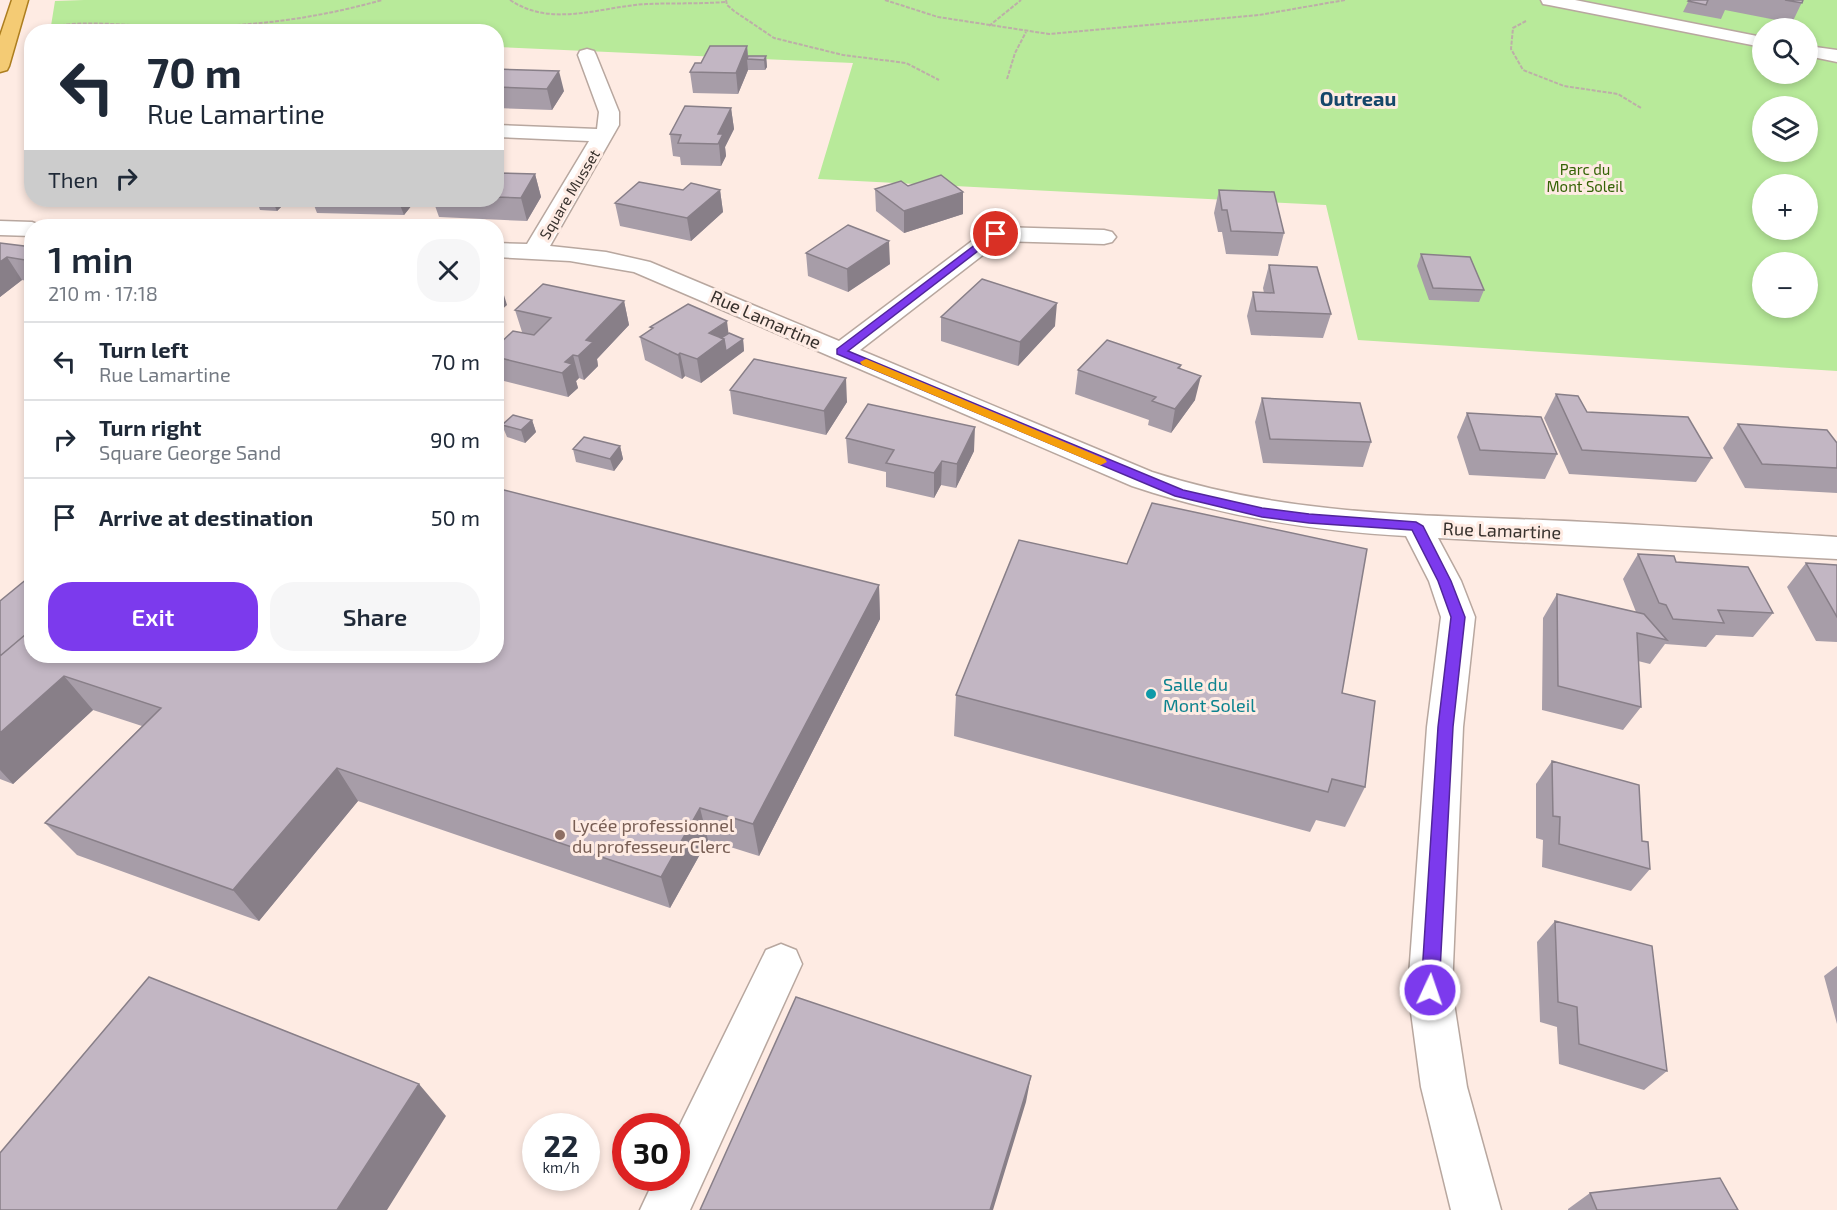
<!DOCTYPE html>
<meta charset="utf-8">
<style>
:root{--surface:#fff;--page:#f6f6f7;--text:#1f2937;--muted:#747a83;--line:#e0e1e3;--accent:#7c3aed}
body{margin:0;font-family:"Exo 2",sans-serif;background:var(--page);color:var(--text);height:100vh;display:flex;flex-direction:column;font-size:22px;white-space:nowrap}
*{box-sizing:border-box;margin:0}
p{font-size:20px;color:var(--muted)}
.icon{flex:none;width:33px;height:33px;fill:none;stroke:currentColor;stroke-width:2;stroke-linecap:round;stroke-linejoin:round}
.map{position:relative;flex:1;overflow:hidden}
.sheet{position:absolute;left:24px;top:219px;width:480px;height:444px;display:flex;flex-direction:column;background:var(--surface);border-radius:24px;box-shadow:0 3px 9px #0003}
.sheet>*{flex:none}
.guide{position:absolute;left:24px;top:24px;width:480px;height:183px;border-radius:24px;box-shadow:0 3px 9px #0003;background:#fff;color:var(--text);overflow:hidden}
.tools{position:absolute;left:1752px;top:18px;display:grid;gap:12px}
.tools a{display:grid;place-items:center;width:66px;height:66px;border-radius:50%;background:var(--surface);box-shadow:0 3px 9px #0003;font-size:30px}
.speed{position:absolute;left:522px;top:1113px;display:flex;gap:12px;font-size:30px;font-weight:700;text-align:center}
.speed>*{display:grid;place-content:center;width:78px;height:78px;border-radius:50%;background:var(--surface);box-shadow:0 3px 9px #0003;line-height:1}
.speed small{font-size:15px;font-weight:400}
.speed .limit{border:9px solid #d22;background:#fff;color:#111}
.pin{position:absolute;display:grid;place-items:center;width:51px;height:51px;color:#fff;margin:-26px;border:3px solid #fff;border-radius:50%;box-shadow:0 2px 6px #0007}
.me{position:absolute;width:66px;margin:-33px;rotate:3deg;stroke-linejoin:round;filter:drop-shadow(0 0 4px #0008)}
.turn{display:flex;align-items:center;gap:21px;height:126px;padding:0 24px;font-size:27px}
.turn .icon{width:78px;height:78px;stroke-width:2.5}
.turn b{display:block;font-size:42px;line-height:51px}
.then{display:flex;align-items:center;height:57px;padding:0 24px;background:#0003;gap:12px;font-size:22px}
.round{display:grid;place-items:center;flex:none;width:63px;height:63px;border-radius:24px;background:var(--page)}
.summary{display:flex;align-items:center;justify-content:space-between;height:102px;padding:0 24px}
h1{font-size:36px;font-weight:600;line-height:45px}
.button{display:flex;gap:12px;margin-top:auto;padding:12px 24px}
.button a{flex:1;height:69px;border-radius:24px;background:var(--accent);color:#fff;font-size:24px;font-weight:600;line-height:69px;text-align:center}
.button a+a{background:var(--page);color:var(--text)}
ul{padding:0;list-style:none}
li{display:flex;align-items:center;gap:18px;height:78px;padding:0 24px;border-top:2px solid var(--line)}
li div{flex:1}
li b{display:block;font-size:22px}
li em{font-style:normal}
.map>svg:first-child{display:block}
.green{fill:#b8ea9a;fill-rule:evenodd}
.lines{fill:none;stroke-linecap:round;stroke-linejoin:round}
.minor-casing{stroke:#b8a79f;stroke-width:3}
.major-casing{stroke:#ad7e1f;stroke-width:3}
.path{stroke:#bdaea8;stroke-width:2;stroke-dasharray:4 1.5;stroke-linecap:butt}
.minor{fill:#fff;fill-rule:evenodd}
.major{fill:#f4cb74;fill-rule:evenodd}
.wall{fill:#a79da8}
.shaded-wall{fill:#887f88}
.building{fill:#c2b6c3;stroke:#887f88;stroke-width:1.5}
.route{fill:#7c3aed;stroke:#51269a;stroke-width:1.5}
.slow{fill:#f59e0b}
.culture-dot{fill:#0f9aa8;stroke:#feebe3;stroke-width:2}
.education-dot{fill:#8d6e63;stroke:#feebe3;stroke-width:2}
.labels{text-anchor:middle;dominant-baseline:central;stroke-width:6;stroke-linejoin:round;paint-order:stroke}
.far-park-label{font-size:15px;fill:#346205;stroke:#feebe3}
.far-street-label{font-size:15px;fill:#36302c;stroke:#feebe3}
.street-label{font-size:18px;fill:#36302c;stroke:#feebe3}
.culture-label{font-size:18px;fill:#0d838f;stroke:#feebe3;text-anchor:start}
.education-label{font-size:18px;fill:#785e54;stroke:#feebe3;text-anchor:start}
.far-district-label{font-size:20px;font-weight:bold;fill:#14476a;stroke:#feebe3}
</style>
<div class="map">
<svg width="1837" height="1210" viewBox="0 0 1837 1210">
<rect width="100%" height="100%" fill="#feebe3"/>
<!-- green -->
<path class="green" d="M84 0H1837V371L1358 340 1326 205 818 179 853 63 497 47 496 32H50L55 1ZM1762 28H1808V74H1762ZM1762 106H1808V152H1762ZM1762 184H1808V230H1762ZM1762 262H1808V308H1762Z"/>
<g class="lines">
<!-- minor casing -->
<g class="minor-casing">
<path id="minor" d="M1541 0H1575L1762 37V47L1549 5 1543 4Z
M1808 46 1837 50V62L1808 56Z
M587 49 594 51 596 55 619 112V125L550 246 606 252 650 262 839 341 988 229 996 227 1104 230 1112 232 1116 237 1112 242 1104 244 1001 241 860 350 1152 472C1282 514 1408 515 1543 520 1641 524 1739 531 1837 537V559L1438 538 1461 581 1475 617 1463 727 1452 990 1467 1087 1501 1210H1451L1421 1087 1408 990 1427 727 1441 617 1429 581 1406 536C1311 531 1221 516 1132 486L634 272 570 261 496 257V243L527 244 589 141 496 137V125L597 129 599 112 578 55 580 51Z
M0 221 32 222 42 226H32V236L0 235Z
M781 944 796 950 802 964 690 1210H640L655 1178H676V1133L766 950Z"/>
</g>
<!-- major casing -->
<g class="major-casing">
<path id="major" d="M12 0H28L9 66 7 70 0 72V36Z"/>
</g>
<!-- path -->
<path class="path" d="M510 0C552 28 599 7 646 4 672 3 699 4 725 2
M726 0 727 5 734 11 774 38 843 55 906 63 939 80
M885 0 938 17 1049 34 1259 15 1345 0
M1526 21 1513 28 1511 49 1523 70 1564 86 1618 94 1641 108
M989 26 1021 0
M50 27C90 19 133 27 174 27 247 27 311 20 382 0
M1007 79 1015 53 1026 32"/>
<!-- minor -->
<use href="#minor" class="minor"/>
<!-- major -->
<use href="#major" class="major"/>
</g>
<!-- wall -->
<path class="wall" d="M1689 0H1803L1792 23 1725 10 1721 19 1683 12Z
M747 46 748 56H766L767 67 765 70H748L738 94 693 93 690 72 701 63Z
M496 69 564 91 552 110 496 108Z
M731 108 734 129 725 147 726 156 721 166 681 165 680 157 673 156 670 134Z
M496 173 535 174 541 197 527 221 439 217 433 200H496Z
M908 186 963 214 904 233 876 211 875 189Z
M683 190H720L723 212 691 241 620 226 615 203Z
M1219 190 1284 233 1278 256 1226 254 1222 232H1218L1214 213Z
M210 200H288L277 211 260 210 259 207 213 205Z
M312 200H416L404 215 317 213Z
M0 243 32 247V282L22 280 0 297Z
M806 253 890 264 848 292 808 276Z
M1421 254 1484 290 1479 302 1429 300 1417 266Z
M1269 265 1331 314 1323 338 1251 335 1247 316 1253 292 1264 293 1263 288Z
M624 301 629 325 597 359 598 366 584 380 579 378 576 381 578 388 568 397 496 379V347L522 332 515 310Z
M941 317 1055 326 1018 366 941 341Z
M650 327 729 333 743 339 744 351 701 383 685 376 682 379 645 360 640 337 651 329Z
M1181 365 1180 369 1195 400 1171 433 1148 425 1149 420 1075 394 1078 370Z
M730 390 847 402 826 435 733 414Z
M1556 394 1587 412 1712 458 1696 482 1569 474 1544 418Z
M1262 398 1371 442 1363 467 1263 463 1255 422Z
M1467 413 1557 454 1545 479 1469 475 1457 437Z
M532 420 536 432 525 443 507 437 502 425Z
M1738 424 1837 443V493L1745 488 1723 448Z
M846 438 974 451 956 488 941 485 934 498 886 487V472L848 463Z
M620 446 623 459 614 471 576 462 573 449Z
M1638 554 1676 562 1773 613 1753 637 1716 635 1706 647 1665 644 1650 664 1638 661 1641 707 1623 730 1542 710 1543 618 1557 594 1636 612 1623 579Z
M1806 563 1837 565V642L1816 641 1787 587Z
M879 585 880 619 759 856 708 840 670 908 358 801 259 921 77 855 45 823 142 726 93 710 13 784 0 779V601L32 656Z
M1342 693 1365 787 1345 827 1316 820 1310 832 954 736 956 695Z
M1552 761 1642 841 1650 869 1631 891 1542 867 1543 840 1536 838V784Z
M1555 921 1667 1071 1644 1090 1559 1064 1557 1027 1540 1022 1537 942Z
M1837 966V1024L1824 976Z
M1590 1193 1738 1210H1568V1209Z"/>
<!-- shaded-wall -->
<path class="shaded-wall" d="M747 46 748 59H747L748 70 738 94 736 73Z
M766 56 767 67 765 70 764 60Z
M559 71 564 91 552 110 547 89Z
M731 108 734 129 725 147 726 156 721 166 718 134Z
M535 174 541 197 527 221 521 198Z
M720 190 723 212 691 241 687 218Z
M963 192V214L904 233V211Z
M272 200H288L277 211Z
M398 200H416L404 215Z
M889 241 890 264 848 292 847 269Z
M32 255V270L25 260Z
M7 257 22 280 0 297V262Z
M500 282 507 305 496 315V285Z
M624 301 629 325 597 359 598 366 584 380 578 356 586 340Z
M1057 303 1055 326 1018 366 1020 342Z
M727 321 730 345 743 339 744 351 701 383 697 359 709 333Z
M680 353 685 376 682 379 678 355Z
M573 355 579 378 576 381 578 388 568 397 562 373 565 362Z
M1201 376 1195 400 1171 433 1175 409Z
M846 378 847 402 826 435 824 411Z
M532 420 536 432 525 443 521 430Z
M975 427 974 451 956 488 957 464Z
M620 446 623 459 614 471 610 459Z
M942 461 941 485 934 498V473Z
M879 585 880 619 759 856 753 824Z
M64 676 93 710 13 784 0 770V733Z
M337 768 358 801 259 921 233 890Z
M700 808 708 840 670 908 661 877Z
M1031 1076 1026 1102 993 1210H990Z
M419 1084 446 1116 387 1210H337Z"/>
<!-- building -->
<path class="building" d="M1689 0H1708L1706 5 1688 1Z
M1785 0H1803L1802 3Z
M710 46H747L736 73 690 72 695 63H701Z
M748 56H766L764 60 747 59Z
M496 69 559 71 547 89 496 87Z
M685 106 731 108 718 134H723L718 144 678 143 681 135 670 134Z
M496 173 535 174 521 198 496 197Z
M941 175 963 192 904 211 875 189 901 181 908 186Z
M639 182 683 190 691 183 720 190 687 218 615 203Z
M1219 190 1274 192 1284 233 1231 231 1227 210H1222Z
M848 225 889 241 847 269 806 253Z
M0 243 32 247V255L25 260 7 257 0 262Z
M1421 254 1470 257 1484 290 1433 288Z
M1269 265 1317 267 1331 314 1256 311 1253 292 1274 293Z
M982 279 1057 303 1020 342 941 317Z
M543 284 624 301 586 340 593 342 578 356 573 355 565 362 572 364 562 373 496 357V347L513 331 534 335 551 318 515 310Z
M688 304 727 321 709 333 724 339 697 359 680 353 678 355 640 337 653 328 650 327Z
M729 333 743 339 726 351 724 339 721 338Z
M1107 340 1181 365 1178 368 1201 376 1175 409 1152 401 1156 397 1078 370Z
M754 359 846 378 824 411 730 390Z
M1556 394 1578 396 1587 412 1688 417 1712 458 1582 450Z
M1262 398 1360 403 1371 442 1270 439Z
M868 404 975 427 957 464 942 461 934 473 886 463 894 450 846 438Z
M1467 413 1541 417 1557 454 1480 450Z
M513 415 532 420 521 430 502 425Z
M1738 424 1827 430 1837 443V468L1762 464Z
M584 437 620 446 610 459 573 449Z
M496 488 879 585 753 824 700 808 661 877 337 768 233 890 45 823 161 708 64 676 0 733V656L32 629V656H496Z
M1152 503 1367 549 1342 693 1375 701 1365 787 1332 779 1328 792 956 695 1019 540 1127 564Z
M1638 554 1674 556 1676 562 1748 567 1773 613 1718 610 1724 623 1673 619 1666 605 1659 603Z
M1806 563 1837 565V617Z
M28 578 32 579V629L0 656V601Z
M1557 594 1644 614 1667 640 1637 633 1641 707 1558 686Z
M1552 761 1639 785 1642 841 1648 842 1650 869 1559 844 1560 817 1553 816Z
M1555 921 1652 946 1667 1071 1579 1044 1577 1007 1558 1002Z
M149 977 419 1084 337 1210H0V1153Z
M796 997 1031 1076 990 1210H700Z
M1720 1178 1738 1210H1597L1590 1193Z"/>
<!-- route -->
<path class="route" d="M992 232 1000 234 848 351 1183 490 1262 508 1309 514 1416 522 1423 526 1451 581 1465 617 1453 727 1439 990 1436 996 1430 999 1423 996 1421 990 1438 727 1451 617 1438 581 1412 530 1309 523 1262 517 1175 496 837 354V349Z"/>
<!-- slow -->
<path class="slow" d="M866 359 1105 459 1107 462 1101 465 1097 464 862 365 860 362Z"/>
<!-- markers -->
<circle class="culture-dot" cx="1151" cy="694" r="6"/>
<circle class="education-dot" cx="560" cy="835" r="6"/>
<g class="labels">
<!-- far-park labels -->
<g class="far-park-label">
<text x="1585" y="169">Parc du<tspan x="1585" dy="17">Mont Soleil</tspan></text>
</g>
<!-- far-street labels -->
<g class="far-street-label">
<text transform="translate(569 194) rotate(-59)">Square Musset</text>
</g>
<!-- street labels -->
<g class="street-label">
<text transform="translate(766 319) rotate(24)">Rue Lamartine</text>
<text transform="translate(1502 530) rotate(2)">Rue Lamartine</text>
</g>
<!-- culture labels -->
<g class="culture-label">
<text x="1163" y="684">Salle du<tspan x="1163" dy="21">Mont Soleil</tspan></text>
</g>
<!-- education labels -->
<g class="education-label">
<text x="572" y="825">Lycée professionnel<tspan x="572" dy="21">du professeur Clerc</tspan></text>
</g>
<!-- far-district labels -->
<g class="far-district-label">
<text x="1358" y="98">Outreau</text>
</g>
</g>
</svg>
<div class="tools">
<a><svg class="icon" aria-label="search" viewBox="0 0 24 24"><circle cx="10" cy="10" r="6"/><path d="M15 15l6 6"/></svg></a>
<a><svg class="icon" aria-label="layers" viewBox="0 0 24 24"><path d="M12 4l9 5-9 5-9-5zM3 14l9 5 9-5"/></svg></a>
<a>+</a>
<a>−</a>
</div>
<div class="speed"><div>22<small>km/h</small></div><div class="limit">30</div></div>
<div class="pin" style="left:996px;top:234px;background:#d93025"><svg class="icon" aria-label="arrive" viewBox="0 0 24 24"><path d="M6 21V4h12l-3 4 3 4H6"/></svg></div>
<svg class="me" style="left:1430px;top:990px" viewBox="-20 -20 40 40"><circle r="17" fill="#7c3aed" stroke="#fff" stroke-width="3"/><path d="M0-11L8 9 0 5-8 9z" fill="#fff"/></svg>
<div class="guide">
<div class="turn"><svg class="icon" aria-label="left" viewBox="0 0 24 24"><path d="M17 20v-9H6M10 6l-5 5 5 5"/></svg><div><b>70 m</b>Rue Lamartine</div></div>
<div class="then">Then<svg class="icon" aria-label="right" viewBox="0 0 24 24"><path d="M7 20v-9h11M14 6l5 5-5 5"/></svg></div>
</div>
<section class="sheet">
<div class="summary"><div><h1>1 min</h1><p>210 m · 17:18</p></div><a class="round"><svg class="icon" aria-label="close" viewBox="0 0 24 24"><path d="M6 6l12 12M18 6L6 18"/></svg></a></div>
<ul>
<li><svg class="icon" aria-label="left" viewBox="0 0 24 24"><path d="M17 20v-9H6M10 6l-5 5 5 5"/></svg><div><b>Turn left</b><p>Rue Lamartine</p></div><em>70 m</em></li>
<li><svg class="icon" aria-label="right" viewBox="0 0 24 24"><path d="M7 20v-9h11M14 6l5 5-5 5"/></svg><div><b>Turn right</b><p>Square George Sand</p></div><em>90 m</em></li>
<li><svg class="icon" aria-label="arrive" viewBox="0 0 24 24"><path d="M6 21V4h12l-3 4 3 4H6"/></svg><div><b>Arrive at destination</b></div><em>50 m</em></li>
</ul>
<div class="button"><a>Exit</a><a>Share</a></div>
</section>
</div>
